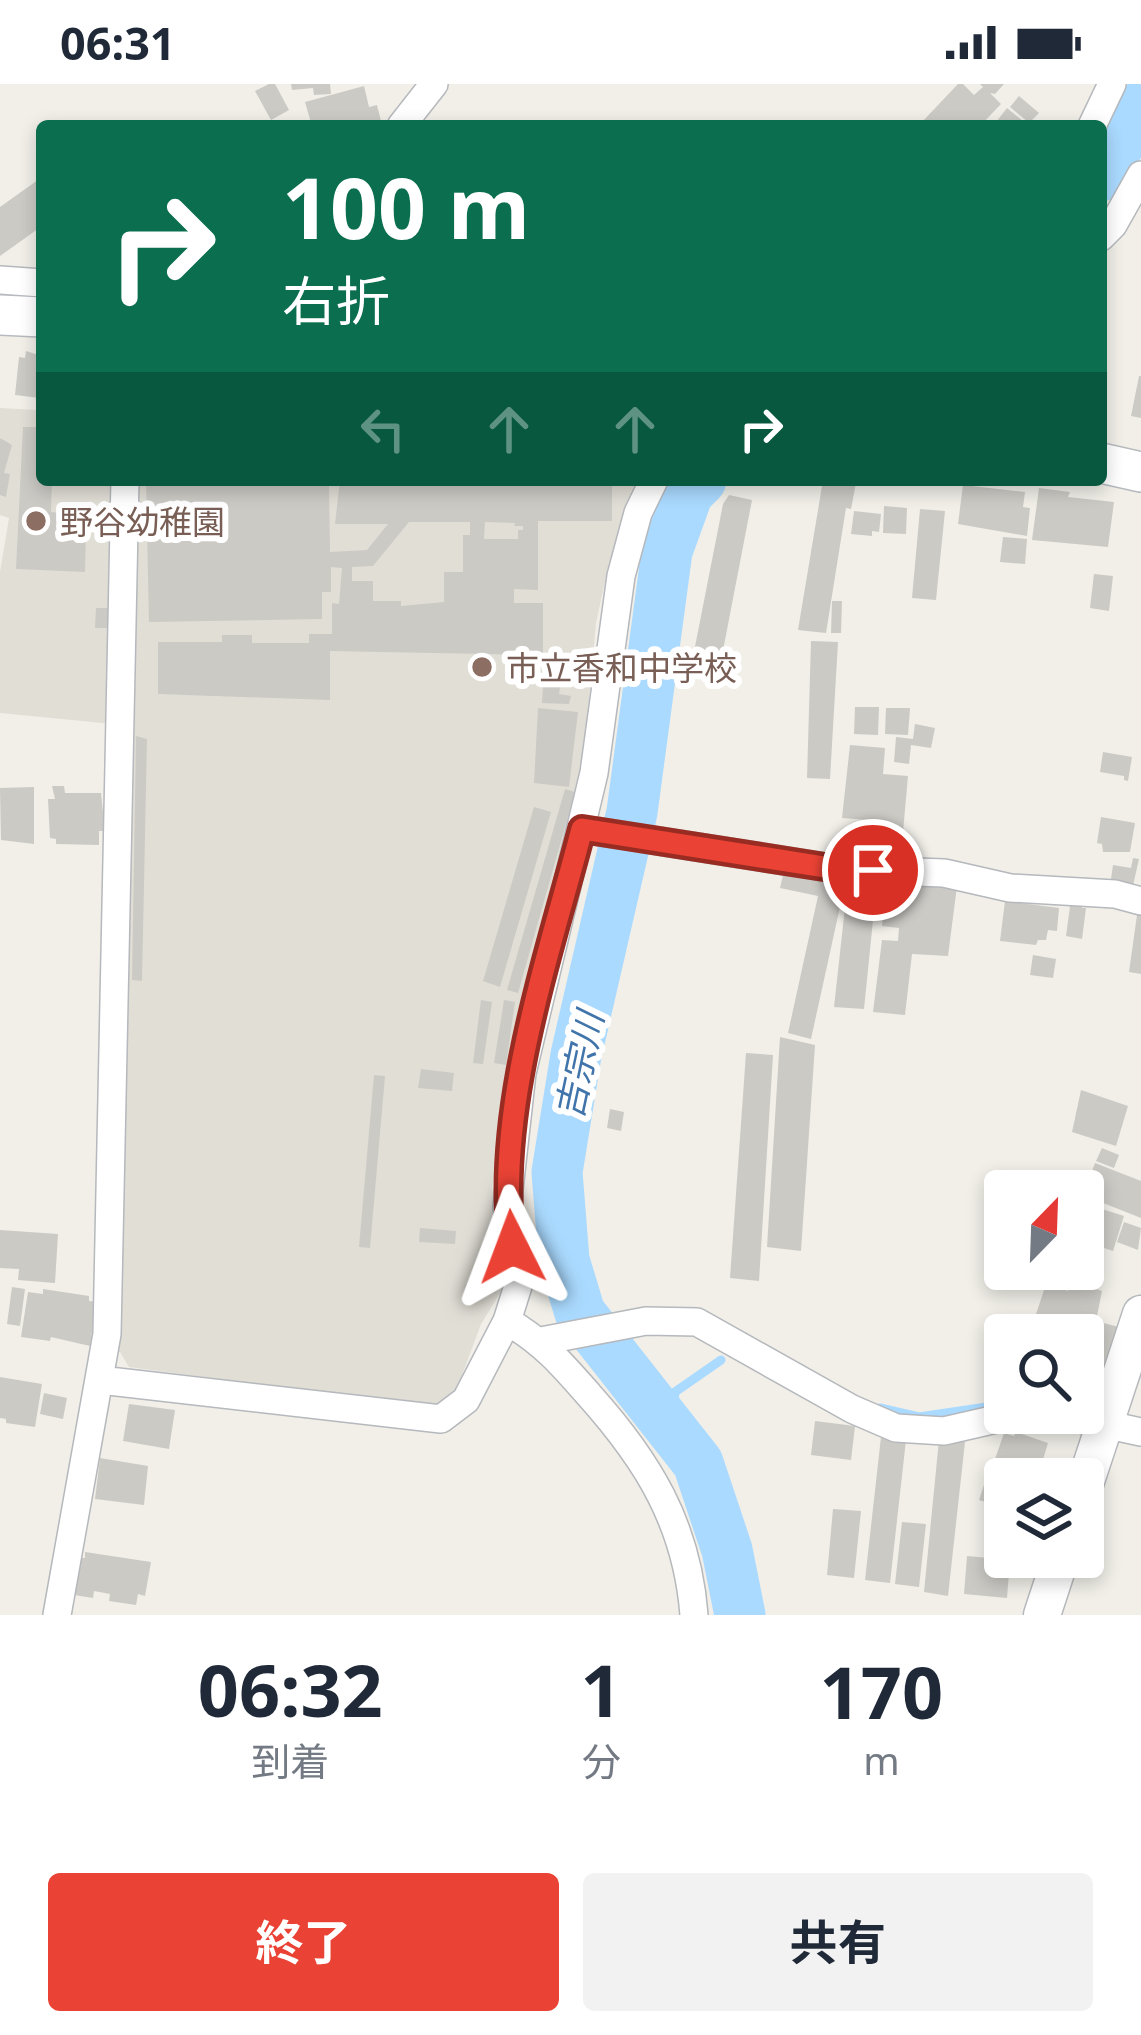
<!DOCTYPE html>
<html lang="ja">
<meta charset="utf-8">
<style>
:root{--surface:#fff;--page:#f2f2f3;--text:#1f2937;--muted:#747a83;--accent:#ea4335}
body{margin:0;font-family:"Noto Sans","Noto Sans JP",sans-serif;background:var(--page);color:var(--text);height:100vh;display:flex;flex-direction:column;font-size:45px;white-space:nowrap}
*{box-sizing:border-box;margin:0}
p{font-size:39px;color:var(--muted)}
.icon{flex:none;width:66px;height:66px;fill:none;stroke:currentColor;stroke-width:2;stroke-linecap:round;stroke-linejoin:round}
.map{position:relative;height:1531px;overflow:hidden}
.drawer{display:flex;flex-direction:column;background:var(--surface);flex:1}
.drawer>*{flex:none}
.hud{position:absolute;left:36px;top:36px;width:1071px;height:366px;border-radius:12px;box-shadow:0 6px 18px #0003;background:#0b6e4f;color:#fff;overflow:hidden}
.needle{width:78px;rotate:23deg}
.buttons{position:absolute;left:984px;top:1086px;display:grid;gap:24px}
.buttons a{display:grid;place-items:center;width:120px;height:120px;border-radius:12px;background:var(--surface);box-shadow:0 6px 18px #0003;font-size:60px}
.pin{position:absolute;display:grid;place-items:center;width:102px;height:102px;color:#fff;margin:-51px;border:6px solid #fff;border-radius:50%;box-shadow:0 3px 12px #0007}
.me{position:absolute;width:132px;margin:-66px;rotate:357deg;stroke-linejoin:round;filter:drop-shadow(0 0 9px #0008)}
.turn{display:flex;align-items:center;gap:42px;height:252px;padding:0 48px;font-size:54px}
.turn .icon{width:156px;height:156px;stroke-width:2.5}
.turn b{display:block;font-size:84px;line-height:102px}
.lanes{display:flex;align-items:center;height:114px;padding:0 48px;background:#0003;justify-content:center;gap:60px;direction:ltr}
.lanes .off{opacity:.35}
.eta{display:flex;justify-content:space-evenly;align-items:center;height:204px;text-align:center}
.eta b{font-size:72px;font-weight:700;line-height:84px}
.primary-button{display:flex;gap:24px;margin-top:auto;padding:24px 48px}
.primary-button a{flex:1;height:138px;border-radius:12px;background:var(--accent);color:#fff;font-size:48px;font-weight:700;line-height:138px;text-align:center}
.primary-button a+a{background:var(--page);color:var(--text)}
.status{display:flex;justify-content:space-between;align-items:center;height:84px;padding:0 60px;background:var(--surface);direction:ltr}
.status svg{height:33px;fill:currentColor}
.map>svg:first-child{display:block}
.education{fill:#e1ded6}
.lines{fill:none;stroke-linecap:round;stroke-linejoin:round}
.stream{stroke:#aadaff;stroke-width:9}
.river{stroke:#aadaff;stroke-width:51}
.building{fill:#cccac5;fill-rule:evenodd}
.minor-casing{stroke:#b5b8bc;stroke-width:30}
.tertiary-casing{stroke:#b5b8bc;stroke-width:39}
.secondary-casing{stroke:#b6babf;stroke-width:42}
.minor{stroke:#fff;stroke-width:27}
.tertiary{stroke:#fff;stroke-width:36}
.secondary{stroke:#fff;stroke-width:39}
.route-casing{stroke:#982c22;stroke-width:30}
.route{stroke:#ea4335;stroke-width:21}
.education-dot{fill:#8d6e63;stroke:#fff;stroke-width:4.5}
.labels{text-anchor:middle;dominant-baseline:central;stroke-width:12;stroke-linejoin:round;paint-order:stroke}
.education-label{font-size:33px;fill:#785e54;stroke:#fff;text-anchor:start}
.water-label{font-size:36px;font-style:italic;fill:#4174aa;stroke:#fff}
</style>
<div class="status"><b>06:31</b><svg viewBox="0 0 49 12"><path d="M0 12V9h3v3zM5 12V6h3v6zM10 12V3h3v9zM15 12V0h3v12zM26 1h20v11H26zM47 4h2v5h-2z"/></svg></div>
<div class="map">
<svg width="1141" height="1531" viewBox="0 0 1141 1531">
<rect width="100%" height="100%" fill="#f1efe8"/>
<!-- education -->
<path class="education" d="M0 324 37 326V340L42 341V396H118L113 640 0 629V488L9 434 0 431Z
M132 396H640L629 416 609 479 596 539 580 716 520 924 492 1103 503 1204 481 1240 455 1310 436 1324 129 1283 120 1268H112Z"/>
<g class="lines">
<!-- stream -->
<path class="stream" d="M880 1324 919 1333 1000 1321
M672 1344 675 1308 721 1276"/>
<!-- river -->
<path class="river" d="M1101 92 1141 22
M701 396 688 409 667 467 632 728 576 971 557 1088 564 1176 580 1229 698 1379 727 1466 740 1531"/>
</g>
<!-- building -->
<path class="building" d="M269 0H275L289 26 271 36 255 7Z
M291 0H330L331 10 314 11 313 4 292 6Z
M958 0H963L974 11 983 3 980 0H1004L995 10 990 9 1001 20 980 42H924L921 39Z
M364 2 369 23 377 21 381 37 372 42H312L305 18Z
M1019 12 1039 29 1029 39 1010 23Z
M1007 24 1029 42H993Z
M42 93V142L0 172V123Z
M26 267 42 272 40 314 15 311 19 273 25 274Z
M1139 292H1141V334L1131 332Z
M23 343H42V396L52 397 51 428 60 429V445L86 446 85 488 16 485Z
M0 354 12 361 4 389 10 390 6 413 0 411Z
M146 396H329L330 468 367 466 388 440H335L340 396H612V437H538V506L514 505V519H543V571L330 567V616L158 610V558H222V551H252V559H309V550H332V519L339 520 342 484 331 483V508H322V535L149 538ZM409 438H470V451H463V488H444V518L401 522V517H373V497H352V483L373 482ZM485 438 515 439 514 442H523V446H518V455H484Z
M823 396 856 399 851 425 846 424 826 549 798 546Z
M963 401 1025 408 1023 423 1030 424 1027 452 958 440Z
M1039 404 1070 408 1068 413 1114 418 1108 463 1032 456Z
M729 411 752 416 720 582 692 578 723 420Z
M884 422 907 424 906 450 883 449Z
M920 425 945 427 936 516 912 514Z
M854 427 881 430 879 448 872 447V452L851 450Z
M1003 453 1027 455 1025 480 1000 478Z
M1094 490 1113 492 1109 527 1090 524Z
M832 517H842L841 549H831Z
M96 524H111L110 544H95Z
M811 557 838 558 830 695 807 694Z
M543 602H560L559 610 571 612 569 620 542 619Z
M855 623H879L878 651 854 650Z
M538 624 578 628 569 703 534 699Z
M886 624H910L908 651 885 650Z
M915 640 935 644 931 664 911 661 909 680 894 678 896 653 913 655Z
M136 652 147 655 142 897 132 896Z
M850 661 885 664 883 690 908 692 903 748 869 745V736L842 734Z
M1103 668 1132 673 1128 697 1124 696V692L1100 688Z
M52 702H64L65 709H101L105 747H99V761L56 760V755L50 754 48 715H55Z
M34 703V760L1 756 0 704Z
M565 705 575 708 518 909 507 906Z
M534 723 551 728 500 903 483 897Z
M1101 733 1135 739 1130 768H1103L1102 760 1097 759Z
M1133 774 1139 775 1132 806 1110 802 1113 781 1131 784Z
M784 787 845 800 811 955 788 949 818 812 780 804Z
M882 795 957 802 948 872 912 870 905 931 873 928 882 856 898 857 899 844 882 842 884 823H878Z
M848 796 877 797 864 925 834 923Z
M1071 815 1083 817 1082 824H1086L1082 855 1066 852Z
M1005 817 1059 824 1057 847 1048 846 1046 856H1038L1036 861 1000 857Z
M1138 824 1141 825V890L1129 888Z
M1033 871 1056 875 1053 894 1030 891Z
M481 916 492 918 483 980 473 979Z
M504 916 515 918 506 981 494 979Z
M780 953 815 961 801 1167 767 1163Z
M746 969 773 971 759 1197 730 1194Z
M421 985 454 989 452 1007 418 1004Z
M374 991 385 992 370 1164 359 1163Z
M1081 1006 1128 1022 1116 1062 1072 1048Z
M610 1025 624 1028 621 1047 607 1044Z
M1102 1064 1119 1071 1114 1084 1096 1077Z
M1095 1079 1141 1097V1134L1083 1111Z
M1083 1119 1124 1132 1113 1167 1083 1157Z
M1124 1138 1141 1144 1138 1166 1117 1158Z
M420 1144 456 1147 455 1160 419 1158Z
M0 1146 58 1150 55 1199 18 1196 19 1185 0 1184Z
M1058 1185H1081L1079 1199 1102 1207 1096 1237 1119 1243 1099 1301 1083 1296V1251L1030 1248 1046 1200 1068 1207 1072 1196 1056 1191Z
M12 1203 25 1205 20 1242 7 1240Z
M43 1205 89 1212V1217L96 1218 90 1262 51 1253 50 1257 21 1253 28 1208 43 1210Z
M0 1293 42 1300 35 1343 6 1339V1335L0 1334Z
M44 1309 67 1314 63 1335 40 1330Z
M129 1320 175 1326 169 1365 123 1357Z
M815 1337 855 1342 851 1376 811 1371Z
M1016 1348 1048 1359 1038 1392 994 1378 1004 1349 1014 1352Z
M881 1353 906 1356 890 1499 865 1496Z
M939 1356 965 1358 948 1512 924 1508Z
M100 1374 148 1382 144 1421 95 1415Z
M990 1383 1025 1394 1005 1395V1424L979 1416Z
M833 1425 861 1427 854 1494 827 1491Z
M902 1438 926 1440 919 1503 895 1500Z
M85 1468 151 1478 145 1512 138 1510 136 1521 109 1517 110 1510 94 1507 93 1514 74 1511 80 1474H85Z
M967 1472 1010 1476 1007 1514 964 1510Z"/>
<g class="lines">
<!-- minor casing -->
<g class="minor-casing">
<path id="minor" d="M401 42 434 0
M1092 42 1112 0
M1101 153 1113 141 1141 91
M0 196 42 199
M582 745 837 785 944 789 1010 804 1115 810 1141 817
M507 1237 518 1202 507 1123 522 989 594 689 621 492 638 429 654 396
M541 1257 646 1237 697 1238 852 1325 896 1344 944 1347 1023 1329
M100 1296 441 1335 466 1316 507 1237C543 1258 562 1280 589 1311 648 1377 687 1440 694 1531
M1053 1329 1141 1348
M57 1531 107 1250 125 396"/>
</g>
<!-- tertiary casing -->
<g class="tertiary-casing">
<path id="tertiary" d="M1083 1406 1141 1230
M1042 1531 1061 1473"/>
</g>
<!-- secondary casing -->
<g class="secondary-casing">
<path id="secondary" d="M0 231 42 233
M1101 379 1141 388"/>
</g>
<!-- minor -->
<use href="#minor" class="minor"/>
<!-- tertiary -->
<use href="#tertiary" class="tertiary"/>
<!-- secondary -->
<use href="#secondary" class="secondary"/>
</g>
<g class="lines">
<!-- route casing -->
<g class="route-casing">
<path id="route" d="M512 1163C494 1028 548 875 582 745L837 785 873 786"/>
</g>
<!-- route -->
<use href="#route" class="route"/>
</g>
<!-- markers -->
<g class="education-dot">
<circle cx="36" cy="437" r="12"/>
<circle cx="482" cy="583" r="12"/>
</g>
<g class="labels">
<!-- education labels -->
<g class="education-label">
<text x="60" y="437">野谷幼稚園</text>
<text x="506" y="583">市立香和中学校</text>
</g>
<!-- water labels -->
<g class="water-label">
<text transform="translate(579 981) rotate(-78)">吉宗川</text>
</g>
</g>
</svg>
<div class="buttons">
<a><svg class="needle" viewBox="-14 -14 28 28"><path d="M0-13l5 13h-10z" fill="#e53935"/><path d="M0 13l5-13h-10z" fill="#747a83"/></svg></a>
<a><svg class="icon" aria-label="search" viewBox="0 0 24 24"><circle cx="10" cy="10" r="6"/><path d="M15 15l6 6"/></svg></a>
<a><svg class="icon" aria-label="layers" viewBox="0 0 24 24"><path d="M12 4l9 5-9 5-9-5zM3 14l9 5 9-5"/></svg></a>
</div>
<div class="pin" style="left:873px;top:786px;background:#d93025"><svg class="icon" aria-label="arrive" viewBox="0 0 24 24"><path d="M6 21V4h12l-3 4 3 4H6"/></svg></div>
<svg class="me" style="left:512px;top:1163px" viewBox="-20 -20 40 40"><path d="M0-17L14 15 0 8-14 15z" fill="#ea4335" stroke="#fff" stroke-width="4"/></svg>
<div class="hud">
<div class="turn"><svg class="icon" aria-label="right" viewBox="0 0 24 24"><path d="M7 20v-9h11M14 6l5 5-5 5"/></svg><div><b>100 m</b>右折</div></div>
<div class="lanes"><svg class="icon off" aria-label="left" viewBox="0 0 24 24"><path d="M17 20v-9H6M10 6l-5 5 5 5"/></svg><svg class="icon off" aria-label="ahead" viewBox="0 0 24 24"><path d="M12 20V5M6 11l6-6 6 6"/></svg><svg class="icon off" aria-label="ahead" viewBox="0 0 24 24"><path d="M12 20V5M6 11l6-6 6 6"/></svg><svg class="icon" aria-label="right" viewBox="0 0 24 24"><path d="M7 20v-9h11M14 6l5 5-5 5"/></svg></div>
</div>
</div>
<section class="drawer">
<div class="eta">
<div><b>06:32</b><p>到着</p></div>
<div><b>1</b><p>分</p></div>
<div><b>170</b><p>m</p></div>
</div>
<div class="primary-button"><a>終了</a><a>共有</a></div>
</section>
